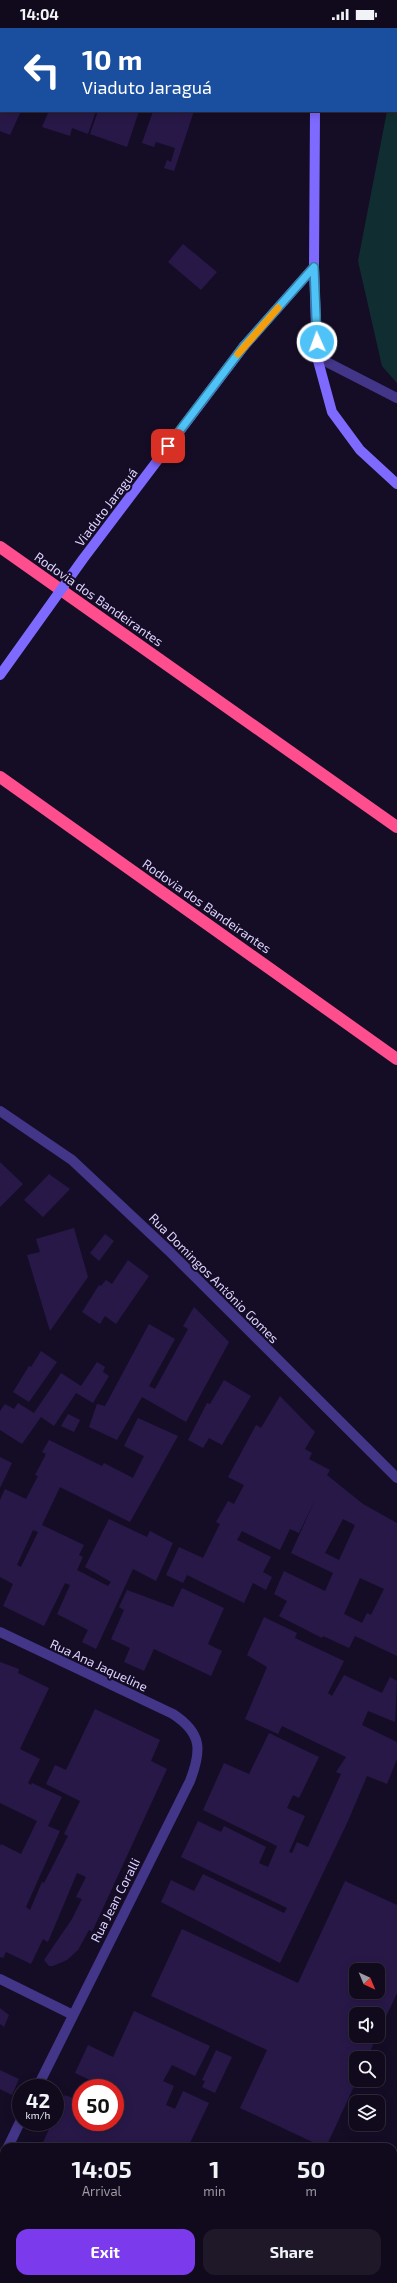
<!DOCTYPE html>
<meta charset="utf-8">
<style>
:root{--surface:#100a1c;--page:#1e1829;--text:#f1f3f6;--muted:#9c9aa3;--line:#302b3b;--accent:#7c3aed}
body{margin:0;font-family:"Exo 2",sans-serif;background:var(--page);color:var(--text);height:100vh;display:flex;flex-direction:column;font-size:15px;white-space:nowrap}
*{box-sizing:border-box;margin:0}
p{font-size:13px;color:var(--muted)}
.icon{flex:none;width:22px;height:22px;fill:none;stroke:currentColor;stroke-width:2;stroke-linecap:round;stroke-linejoin:round}
.map{position:relative;flex:1;overflow:hidden}
.drawer{position:absolute;left:0px;top:2115px;width:397px;height:140px;display:flex;flex-direction:column;background:var(--surface);border-radius:12px 12px 0 0;box-shadow:0 2px 10px #0003,0 0 0 1px var(--line)}
.drawer>*{flex:none}
.guide{position:absolute;left:0px;top:0px;width:397px;height:84px;box-shadow:0 2px 10px #0003,0 0 0 1px var(--line);background:#1a4fa0;color:#fff;overflow:hidden}
.needle{width:26px;rotate:136deg}
.controls{position:absolute;left:349px;top:1935px;display:grid;gap:8px}
.controls a{display:grid;place-items:center;width:36px;height:36px;border-radius:8px;background:var(--surface);box-shadow:0 2px 10px #0003,0 0 0 1px var(--line);font-size:20px}
.speed{position:absolute;left:12px;top:2051px;display:flex;gap:8px;font-size:20px;font-weight:700;text-align:center}
.speed>*{display:grid;place-content:center;width:52px;height:52px;border-radius:50%;background:var(--surface);box-shadow:0 2px 10px #0003,0 0 0 1px var(--line);line-height:1}
.speed small{font-size:10px;font-weight:400}
.speed .limit{border:6px solid #d22;background:#fff;color:#111}
.pin{position:absolute;display:grid;place-items:center;width:34px;height:34px;color:#fff;margin:-17px;border-radius:8px;box-shadow:0 2px 6px #0006}
.me{position:absolute;width:44px;margin:-22px;rotate:358deg;stroke-linejoin:round;filter:drop-shadow(0 0 3px #0008)}
.turn{display:flex;align-items:center;gap:14px;height:84px;padding:0 16px;font-size:18px}
.turn .icon{width:52px;height:52px;stroke-width:2.5}
.turn b{display:block;font-size:28px;line-height:34px}
.eta{display:flex;justify-content:space-evenly;align-items:center;height:68px;text-align:center}
.eta b{font-size:24px;font-weight:700;line-height:28px}
.action{display:flex;gap:8px;margin-top:auto;padding:8px 16px}
.action a{flex:1;height:46px;border-radius:12px;background:var(--accent);color:#fff;font-size:16px;font-weight:700;line-height:46px;text-align:center}
.action a+a{background:var(--page);color:var(--text)}
.status{display:flex;justify-content:space-between;align-items:center;height:28px;padding:0 20px;background:var(--surface);direction:ltr}
.status svg{height:11px;fill:currentColor}
.map>svg:first-child{display:block}
.green{fill:#102e31}
.building{fill:#281848;fill-rule:evenodd}
.lines{fill:none;stroke-linecap:round;stroke-linejoin:round}
.lane{stroke:#433588;stroke-width:10}
.street{stroke:#433588;stroke-width:10}
.secondary{stroke:#7f6aff;stroke-width:10}
.highway{stroke:#ff4e8d;stroke-width:12}
.secondary-bridge{stroke:#7f6aff;stroke-width:10}
.route-casing{stroke:#337fa1;stroke-width:10}
.route{stroke:#4fc3f7;stroke-width:7}
.slow{stroke:#f59e0b;stroke-width:7}
.labels{text-anchor:middle;dominant-baseline:central;stroke-width:4;stroke-linejoin:round;paint-order:stroke}
.street-label{font-size:13px;fill:#ddd3ff;stroke:#150d26}
</style>
<div class="status"><b>14:04</b><svg viewBox="0 0 49 12"><path d="M0 12V9h3v3zM5 12V6h3v6zM10 12V3h3v9zM15 12V0h3v12zM26 1h20v11H26zM47 4h2v5h-2z"/></svg></div>
<div class="map">
<svg width="397" height="2255" viewBox="0 0 397 2255">
<rect width="100%" height="100%" fill="#150d26"/>
<!-- green -->
<path class="green" d="M391 0H397V355L382 338 358 233 387 83H396V1Z"/>
<!-- building -->
<path class="building" d="M0 83H21L10 107 0 103Z
M42 83H96L88 106 72 100 70 108 42 99 48 85Z
M98 83H139L127 119 90 106Z
M153 83H194L174 143 164 140 167 132 171 134 175 120 156 114 154 119 142 115Z
M183 216 217 244 201 262 168 234Z
M0 1134 23 1156 0 1179Z
M49 1146 70 1161 43 1189 24 1172Z
M74 1200 88 1249 50 1303 27 1227 40 1224 36 1211Z
M105 1206 114 1213 99 1233 90 1225Z
M128 1232 149 1248 116 1296 105 1288 100 1296 82 1284 99 1257 101 1258 106 1252 112 1256Z
M194 1279 229 1314 186 1394 142 1369 117 1412 89 1399 97 1376 105 1378 149 1296 175 1311 149 1358 155 1361 188 1301 183 1298Z
M41 1323 57 1334 29 1374 13 1364 29 1338 31 1339Z
M97 1334 105 1339 103 1344 109 1348 93 1375 76 1365 54 1398 41 1389 22 1416 0 1402V1383L5 1376 14 1381 18 1375 34 1385 61 1345 81 1358Z
M224 1352 251 1368 222 1417 209 1410 203 1420 188 1412 207 1375 210 1376Z
M280 1368 315 1404 305 1421 312 1425 309 1431 330 1442 327 1447 363 1476 397 1495V1628L355 1608 349 1620 323 1608 322 1610 279 1588 287 1573 274 1566 284 1543 325 1563 333 1545 291 1525 316 1470 299 1505 290 1501 280 1522 242 1503 237 1512 271 1529 263 1544 272 1549 266 1562 253 1555 244 1575 187 1547 183 1555 166 1547 179 1519 203 1530 220 1496 216 1494 228 1473 234 1476 244 1457 228 1449 256 1397 261 1400ZM343 1491 355 1497 339 1532 325 1525ZM360 1550 384 1561 371 1587 367 1585 362 1595 344 1586Z
M68 1386 80 1392 74 1404 61 1398Z
M138 1390 178 1408 130 1494 60 1459 42 1497 84 1517 79 1527 83 1529 77 1542 108 1558 111 1554 85 1539 109 1491 147 1509 150 1503 173 1515 156 1553 133 1541 96 1621 82 1614 88 1602 57 1586 70 1557 65 1555 44 1598 3 1578 13 1556 0 1549V1472L5 1461 26 1471 38 1448 35 1447 46 1426 42 1424 49 1412 102 1438 104 1435 133 1450 144 1428 124 1418ZM33 1502 38 1504 21 1539 17 1537Z
M0 1429 12 1435 0 1460Z
M182 1560 224 1580 208 1616 222 1623 211 1648 154 1621 144 1643 124 1634 130 1620 111 1611 124 1582 119 1579 127 1562 173 1579Z
M264 1589 297 1605 295 1610 344 1633 328 1665 332 1668 344 1647 382 1665 390 1649 397 1653 395 1694 368 1683 362 1697 397 1714V1731L387 1756 367 1748 348 1793 280 1935 161 1874 171 1852 194 1863 203 1846 284 1885 287 1880 181 1829 198 1793 221 1804 224 1798 266 1819 259 1835 268 1839 277 1818 203 1782 224 1735 249 1746 269 1705 319 1729 299 1770 293 1767 287 1780 305 1788 289 1824 292 1825 297 1814 308 1819 341 1746 336 1744 346 1729 282 1698 278 1706 245 1691 267 1639 247 1627Z
M0 1634 19 1641 18 1645 49 1660 20 1721 40 1731 28 1755 31 1757 32 1755 62 1769 48 1798 60 1803 26 1879 30 1882 42 1854 44 1855 68 1808 64 1806 80 1773 46 1756 55 1737 66 1742 95 1681 160 1712 151 1733 167 1741 92 1904 89 1902 78 1922 67 1932 53 1938H49L44 1932 72 1891 82 1871 76 1869 86 1849 77 1845 48 1914 43 1911 31 1936 6 1924 3 1930 0 1929V1818L1 1816 21 1826 37 1793 0 1775Z
M345 1853 397 1877V1965L378 2006V1986H356V2008H377L367 2030H356L357 2052 326 2119H323L240 2080 267 2022 151 1968 182 1901 298 1955ZM356 1942H378V1964H356Z
M0 1980 9 1987 4 1999 0 1996Z
M134 1983 210 2018 195 2048 172 2037 163 2053 174 2058 166 2077 175 2081 183 2063 209 2075 188 2119H41L52 2094H55V2088L65 2067 81 2073V2094H115V2060H89L92 2053 75 2045 88 2017 113 2029Z
M216 2022 232 2029 215 2065 202 2059 205 2053 202 2052Z
M0 2042 19 2051 12 2067 0 2061Z
M0 2234 4 2236V2251H71L69 2255H0Z"/>
<g class="lines">
<!-- lane -->
<path class="lane" d="M317 329 397 370"/>
<!-- street -->
<path class="street" d="M0 1083 72 1132 168 1222 397 1450
M0 1604 173 1686C202 1705 202 1722 190 1753L37 2060
M0 1951 73 1987
M8 2119 21 2092
M0 2134 4 2126"/>
<!-- secondary -->
<path class="secondary" d="M313 0V1
M315 83 314 239 317 329 332 384 360 422 397 456
M244 318 314 239"/>
<!-- highway -->
<path class="highway" d="M0 519 397 799
M0 749 397 1031"/>
<!-- secondary-bridge -->
<path class="secondary-bridge" d="M0 647 83 531 244 318"/>
</g>
<g class="lines">
<!-- route casing -->
<g class="route-casing">
<path id="route" d="M168 418 244 318 314 239 317 314"/>
</g>
<!-- route -->
<use href="#route" class="route"/>
<!-- slow -->
<path class="slow" d="M238 326 278 280"/>
</g>
<g class="labels">
<!-- street labels -->
<g class="street-label">
<text transform="translate(106 479) rotate(-53)">Viaduto Jaraguá</text>
<text transform="translate(99 571) rotate(35)">Rodovia dos Bandeirantes</text>
<text transform="translate(207 878) rotate(35)">Rodovia dos Bandeirantes</text>
<text transform="translate(214 1250) rotate(45)">Rua Domingos Antônio Gomes</text>
<text transform="translate(99 1637) rotate(25)">Rua Ana Jaqueline</text>
<text transform="translate(115 1872) rotate(-63)">Rua Jean Coralli</text>
</g>
</g>
</svg>
<div class="controls">
<a><svg class="needle" viewBox="-14 -14 28 28"><path d="M0-13l5 13h-10z" fill="#e53935"/><path d="M0 13l5-13h-10z" fill="#9c9aa3"/></svg></a>
<a><svg class="icon" aria-label="sound" viewBox="0 0 24 24"><path d="M4 9h4l5-4v14l-5-4H4zM17 9q2 3 0 6"/></svg></a>
<a><svg class="icon" aria-label="search" viewBox="0 0 24 24"><circle cx="10" cy="10" r="6"/><path d="M15 15l6 6"/></svg></a>
<a><svg class="icon" aria-label="layers" viewBox="0 0 24 24"><path d="M12 4l9 5-9 5-9-5zM3 14l9 5 9-5"/></svg></a>
</div>
<div class="speed"><div>42<small>km/h</small></div><div class="limit">50</div></div>
<div class="pin" style="left:168px;top:418px;background:#d93025"><svg class="icon" aria-label="arrive" viewBox="0 0 24 24"><path d="M6 21V4h12l-3 4 3 4H6"/></svg></div>
<svg class="me" style="left:317px;top:314px" viewBox="-20 -20 40 40"><circle r="17" fill="#4fc3f7" stroke="#fff" stroke-width="3"/><path d="M0-11L8 9 0 5-8 9z" fill="#fff"/></svg>
<div class="guide">
<div class="turn"><svg class="icon" aria-label="left" viewBox="0 0 24 24"><path d="M17 20v-9H6M10 6l-5 5 5 5"/></svg><div><b>10 m</b>Viaduto Jaraguá</div></div>
</div>
<section class="drawer">
<div class="eta">
<div><b>14:05</b><p>Arrival</p></div>
<div><b>1</b><p>min</p></div>
<div><b>50</b><p>m</p></div>
</div>
<div class="action"><a>Exit</a><a>Share</a></div>
</section>
</div>
